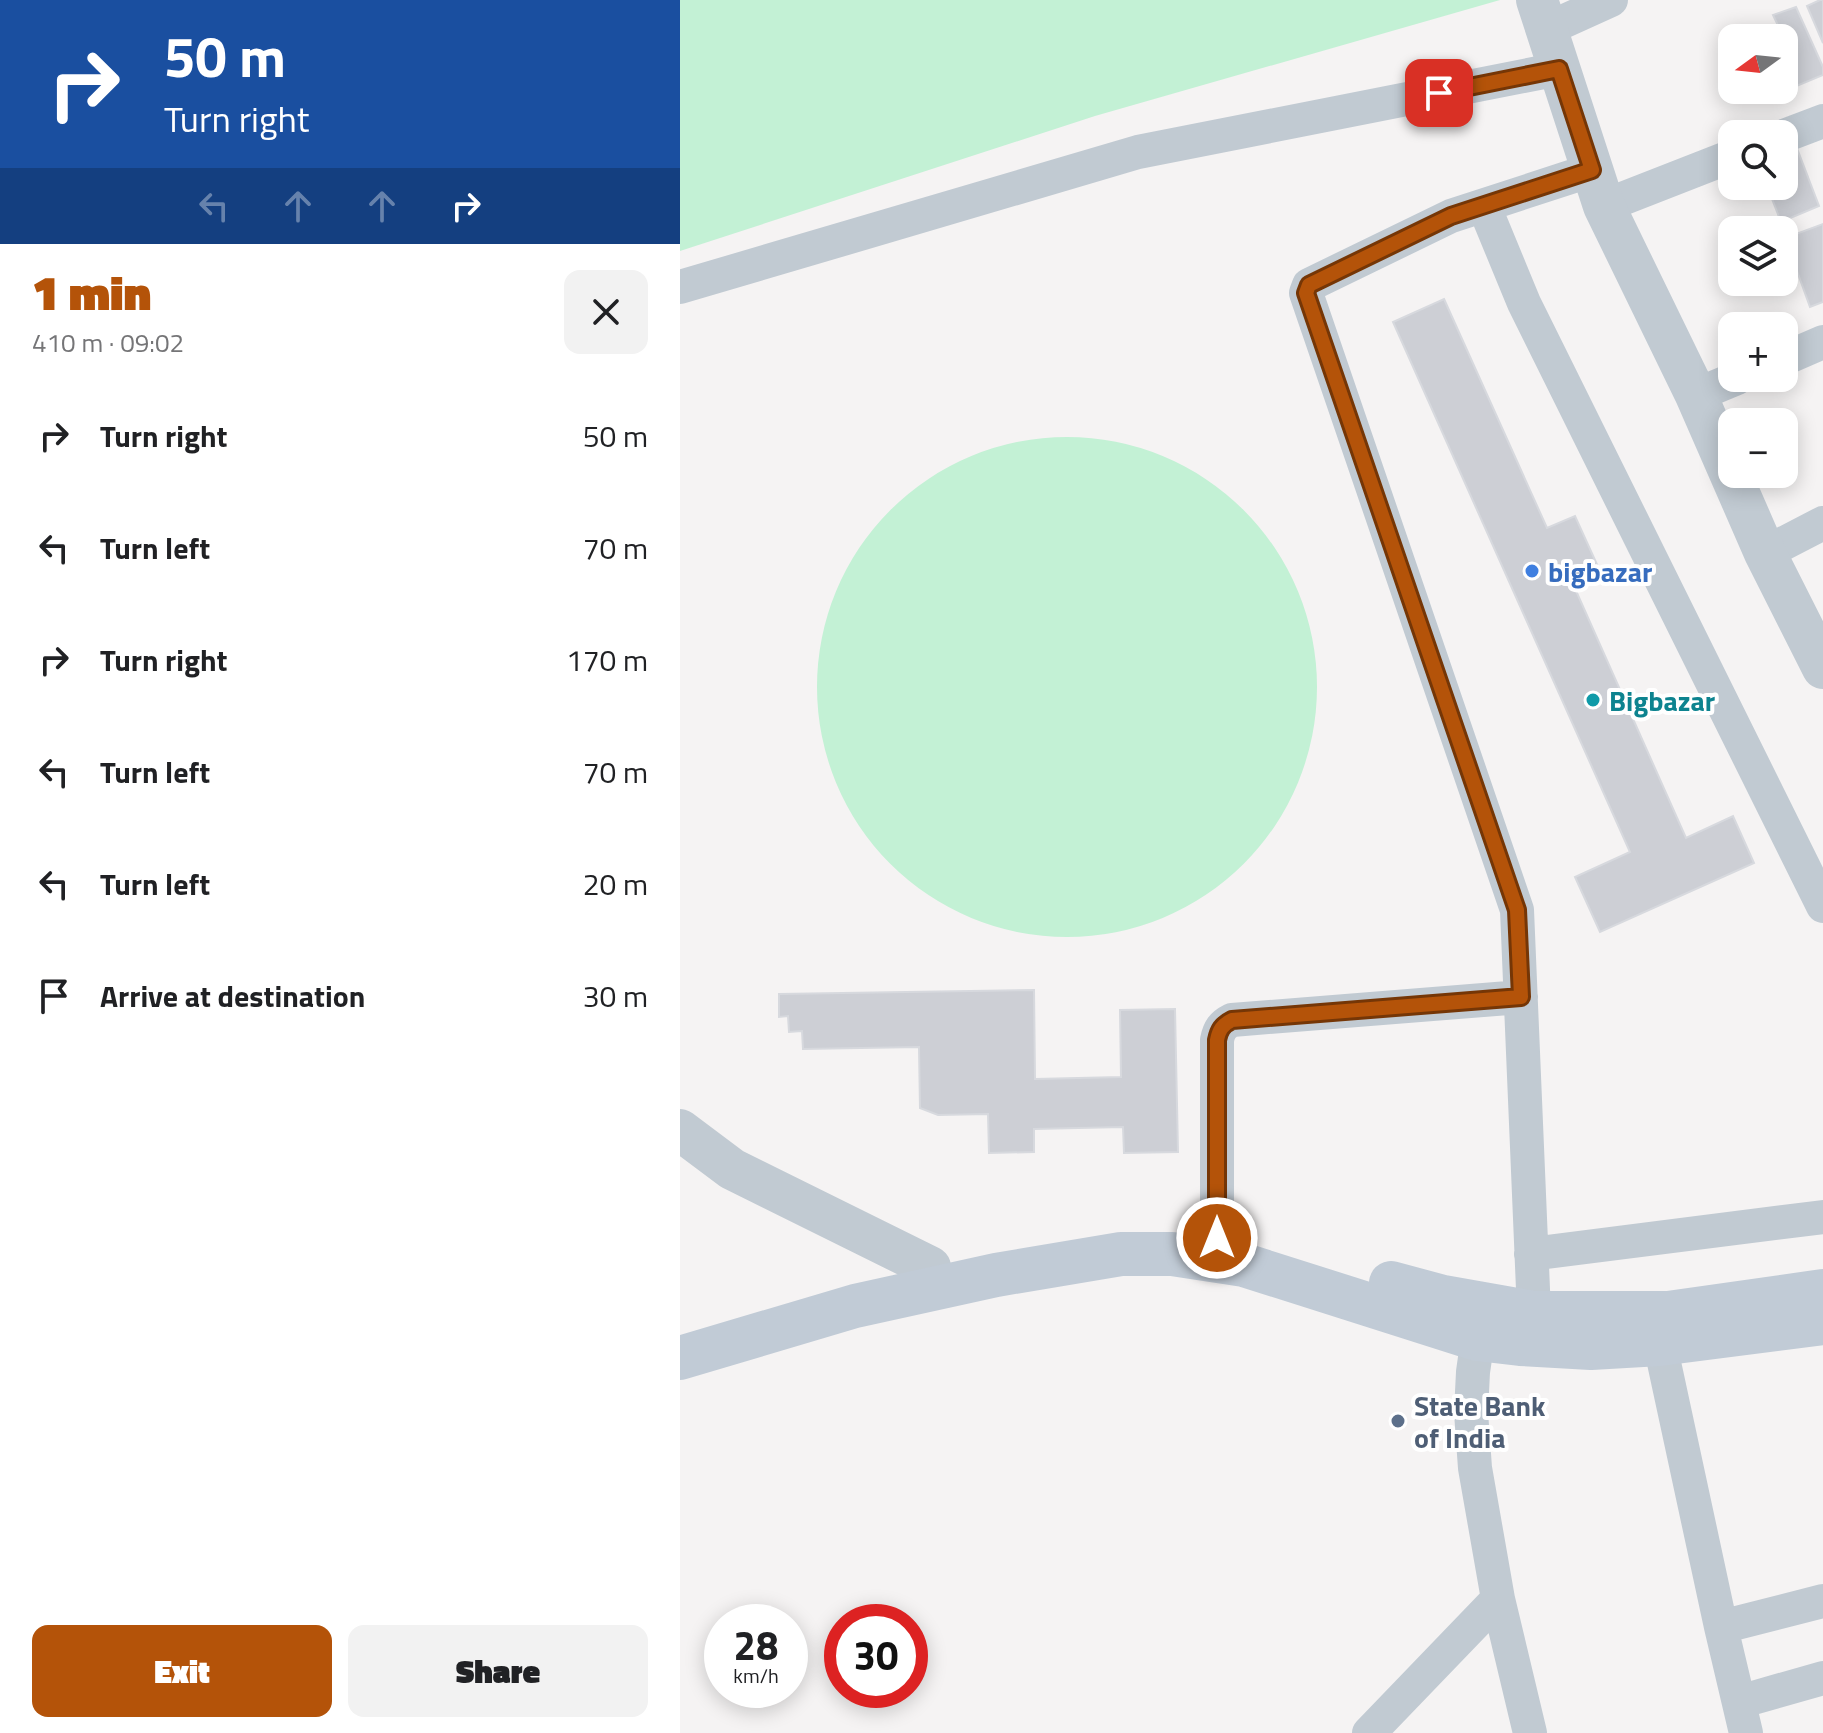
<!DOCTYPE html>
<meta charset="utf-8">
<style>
:root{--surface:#fff;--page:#f2f2f2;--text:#202124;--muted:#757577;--accent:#b45309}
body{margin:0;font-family:"Titillium Web",sans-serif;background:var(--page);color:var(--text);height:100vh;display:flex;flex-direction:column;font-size:30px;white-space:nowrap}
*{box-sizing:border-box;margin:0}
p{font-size:26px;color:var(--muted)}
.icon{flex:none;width:44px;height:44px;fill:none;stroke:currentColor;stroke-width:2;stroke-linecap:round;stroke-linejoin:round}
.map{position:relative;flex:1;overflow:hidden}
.panel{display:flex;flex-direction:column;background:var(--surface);width:680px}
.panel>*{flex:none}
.top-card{background:#1a4fa0;color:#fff;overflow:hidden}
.needle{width:52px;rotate:255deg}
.buttons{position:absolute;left:1038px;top:24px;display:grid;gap:16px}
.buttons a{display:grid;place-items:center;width:80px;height:80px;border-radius:16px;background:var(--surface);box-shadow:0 4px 20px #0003;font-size:40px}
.speed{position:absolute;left:24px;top:1604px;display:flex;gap:16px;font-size:40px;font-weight:700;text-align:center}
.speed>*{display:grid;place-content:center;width:104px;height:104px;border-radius:50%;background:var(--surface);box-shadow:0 4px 20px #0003;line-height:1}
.speed small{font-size:20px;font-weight:400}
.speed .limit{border:12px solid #d22;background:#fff;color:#111}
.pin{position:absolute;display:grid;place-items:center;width:68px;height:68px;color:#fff;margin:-34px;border-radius:16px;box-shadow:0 4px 12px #0006}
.me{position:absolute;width:88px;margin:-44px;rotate:0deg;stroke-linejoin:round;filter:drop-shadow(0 0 6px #0008)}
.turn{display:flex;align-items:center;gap:28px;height:168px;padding:0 32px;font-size:36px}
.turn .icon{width:104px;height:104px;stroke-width:2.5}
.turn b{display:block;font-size:56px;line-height:68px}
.lanes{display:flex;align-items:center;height:76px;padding:0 32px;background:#0003;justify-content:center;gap:40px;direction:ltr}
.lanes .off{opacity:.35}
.round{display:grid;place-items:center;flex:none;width:84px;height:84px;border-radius:16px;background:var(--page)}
.headline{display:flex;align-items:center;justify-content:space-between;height:136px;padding:0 32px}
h1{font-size:48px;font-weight:800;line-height:60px;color:var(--accent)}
.primary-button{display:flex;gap:16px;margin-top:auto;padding:16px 32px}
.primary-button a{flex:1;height:92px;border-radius:16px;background:var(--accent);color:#fff;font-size:32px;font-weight:800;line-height:92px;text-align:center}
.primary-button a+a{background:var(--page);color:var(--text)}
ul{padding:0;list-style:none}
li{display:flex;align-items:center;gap:24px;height:112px;padding:0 32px}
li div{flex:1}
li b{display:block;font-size:30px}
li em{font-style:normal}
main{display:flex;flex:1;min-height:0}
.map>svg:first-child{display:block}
.green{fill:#c3f1d5}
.building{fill:#cdcfd5;stroke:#d7d9de;stroke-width:2}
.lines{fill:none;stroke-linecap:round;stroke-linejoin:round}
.minor{stroke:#c1cad2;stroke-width:34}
.tertiary{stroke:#c1cad2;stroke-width:42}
.secondary{stroke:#c1cbd6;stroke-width:44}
.route-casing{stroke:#753606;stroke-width:20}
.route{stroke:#b45309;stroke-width:14}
.shop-dot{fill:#3f7fe0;stroke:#fff;stroke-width:3}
.culture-dot{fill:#0f9aa8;stroke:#fff;stroke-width:3}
.service-dot{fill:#5c6f8a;stroke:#fff;stroke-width:3}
.labels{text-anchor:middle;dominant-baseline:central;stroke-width:8;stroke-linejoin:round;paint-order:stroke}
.shop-label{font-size:28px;font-weight:bold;fill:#366cbe;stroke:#fff;text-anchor:start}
.culture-label{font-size:28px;font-weight:bold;fill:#0d838f;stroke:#fff;text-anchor:start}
.service-label{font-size:28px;font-weight:bold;fill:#4e5e75;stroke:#fff;text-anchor:start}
</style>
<main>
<section class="panel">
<div class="top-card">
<div class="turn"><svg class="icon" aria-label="right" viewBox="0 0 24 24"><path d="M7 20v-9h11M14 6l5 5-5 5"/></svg><div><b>50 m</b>Turn right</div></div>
<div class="lanes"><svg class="icon off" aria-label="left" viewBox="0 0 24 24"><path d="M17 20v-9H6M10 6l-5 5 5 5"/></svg><svg class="icon off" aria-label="ahead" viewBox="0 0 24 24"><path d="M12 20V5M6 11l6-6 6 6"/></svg><svg class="icon off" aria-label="ahead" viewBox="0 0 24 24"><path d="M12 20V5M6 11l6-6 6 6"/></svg><svg class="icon" aria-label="right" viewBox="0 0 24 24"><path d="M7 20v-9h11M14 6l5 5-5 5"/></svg></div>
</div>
<div class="headline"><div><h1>1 min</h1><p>410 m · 09:02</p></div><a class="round"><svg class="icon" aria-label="close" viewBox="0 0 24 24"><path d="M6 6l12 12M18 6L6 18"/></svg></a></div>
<ul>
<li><svg class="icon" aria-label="right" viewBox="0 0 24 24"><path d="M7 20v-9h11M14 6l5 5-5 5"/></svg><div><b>Turn right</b></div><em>50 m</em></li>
<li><svg class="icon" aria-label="left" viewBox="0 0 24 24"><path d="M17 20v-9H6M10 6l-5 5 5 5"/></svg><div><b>Turn left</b></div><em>70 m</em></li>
<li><svg class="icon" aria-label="right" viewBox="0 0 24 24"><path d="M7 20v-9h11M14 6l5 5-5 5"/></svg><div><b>Turn right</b></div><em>170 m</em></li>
<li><svg class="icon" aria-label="left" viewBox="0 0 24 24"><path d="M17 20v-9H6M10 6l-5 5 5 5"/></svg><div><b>Turn left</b></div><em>70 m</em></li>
<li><svg class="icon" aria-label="left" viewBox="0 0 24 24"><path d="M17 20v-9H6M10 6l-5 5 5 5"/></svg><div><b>Turn left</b></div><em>20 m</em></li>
<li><svg class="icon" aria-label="arrive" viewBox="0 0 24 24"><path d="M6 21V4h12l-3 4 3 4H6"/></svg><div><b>Arrive at destination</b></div><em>30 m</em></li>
</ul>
<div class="primary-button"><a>Exit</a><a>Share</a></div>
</section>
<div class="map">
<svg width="1143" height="1733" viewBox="0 0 1143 1733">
<rect width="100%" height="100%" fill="#f5f3f3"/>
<!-- green -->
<path class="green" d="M0 0H820L415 116 0 251Z
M137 687a250 250 0 1 1 500 0a250 250 0 1 1-500 0Z"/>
<!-- building -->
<path class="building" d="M1140 0H1143V43L1127 6Z
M1116 7 1143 67V75L1107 90 1104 83V38L1093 15Z
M1115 143 1139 206 1101 222 1087 186H1104V147Z
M1143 224V302L1130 307 1105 238Z
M764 299 867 528 895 516 920 571 893 584 1006 838 1053 816 1074 863 920 932 895 877 950 852 713 322Z
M354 990 355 1079 441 1077 440 1010 495 1009 498 1152 444 1153 443 1127 354 1129V1152L309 1153 308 1114 258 1115 240 1108 239 1047 123 1049 122 1031 109 1032 108 1016 99 1017V994Z"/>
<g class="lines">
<!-- minor -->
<path class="minor" d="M867 29 931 0
M1104 136 1143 121
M804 206 844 303 1143 906
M924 206 1052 156
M0 287 458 152 879 69
M1104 359 1143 342
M1016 395 1057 378
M1085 553 1143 523
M537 1238V1040C539 1030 542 1025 552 1020L841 997
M851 1254 1143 1217
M854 1313 837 910 626 293 629 285 771 216 912 170
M801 1316 793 1372 791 1412 795 1468 818 1599 850 1733
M980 1344 1041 1627 1066 1733
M1041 1627 1143 1601
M1059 1702 1143 1678
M689 1733 818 1599"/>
<!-- tertiary -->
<path class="tertiary" d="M857 0 924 206 1016 395 1085 553 1143 668
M0 1130 52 1169 250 1267"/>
<!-- secondary -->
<path class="secondary" d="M711 1283 763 1297 854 1313H988L1143 1291
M0 1358 175 1306 316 1275 441 1254H492L564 1265 797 1339 840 1344 911 1348 980 1344 1143 1323"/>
</g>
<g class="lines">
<!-- route casing -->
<g class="route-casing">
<path id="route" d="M537 1238V1040C539 1030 542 1025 552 1020L841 997 837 910 626 293 629 285 771 216 912 170 879 69 759 93"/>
</g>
<!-- route -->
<use href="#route" class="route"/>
</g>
<!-- markers -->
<circle class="shop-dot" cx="852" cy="571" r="8"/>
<circle class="culture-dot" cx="913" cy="700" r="8"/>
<circle class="service-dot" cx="718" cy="1421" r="8"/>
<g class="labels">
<!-- shop labels -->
<g class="shop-label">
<text x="868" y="571">bigbazar</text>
</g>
<!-- culture labels -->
<g class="culture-label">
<text x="929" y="700">Bigbazar</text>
</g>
<!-- service labels -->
<g class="service-label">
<text x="734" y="1405">State Bank<tspan x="734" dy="32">of India</tspan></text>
</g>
</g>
</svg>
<div class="buttons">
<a><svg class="needle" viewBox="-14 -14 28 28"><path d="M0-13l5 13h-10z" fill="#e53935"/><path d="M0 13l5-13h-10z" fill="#757577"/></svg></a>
<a><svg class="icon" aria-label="search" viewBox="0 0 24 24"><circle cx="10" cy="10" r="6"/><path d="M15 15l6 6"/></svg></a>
<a><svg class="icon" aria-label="layers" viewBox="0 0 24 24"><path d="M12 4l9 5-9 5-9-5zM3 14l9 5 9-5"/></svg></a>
<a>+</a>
<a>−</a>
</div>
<div class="speed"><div>28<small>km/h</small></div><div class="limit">30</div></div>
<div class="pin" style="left:759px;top:93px;background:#d93025"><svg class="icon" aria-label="arrive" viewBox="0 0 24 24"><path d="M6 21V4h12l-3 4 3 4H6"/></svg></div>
<svg class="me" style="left:537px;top:1238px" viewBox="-20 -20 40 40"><circle r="17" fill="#b45309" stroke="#fff" stroke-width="3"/><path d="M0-11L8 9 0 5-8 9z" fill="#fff"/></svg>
</div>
</main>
